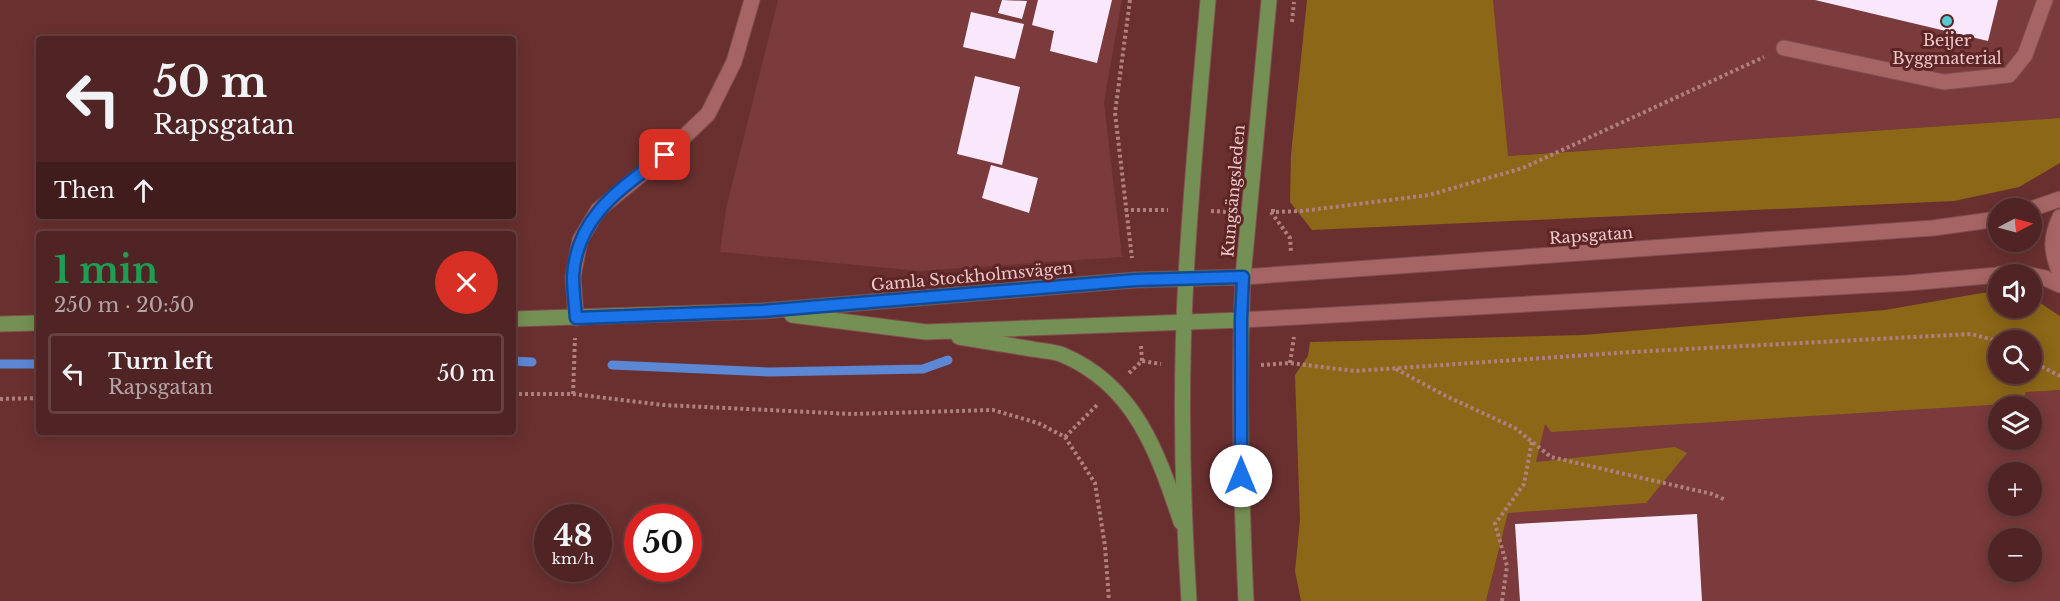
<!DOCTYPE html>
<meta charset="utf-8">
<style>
:root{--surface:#502424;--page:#5a3031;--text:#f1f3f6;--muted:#b4a4a6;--line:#674141}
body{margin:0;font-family:"Libre Baskerville",serif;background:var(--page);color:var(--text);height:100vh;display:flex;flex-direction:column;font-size:22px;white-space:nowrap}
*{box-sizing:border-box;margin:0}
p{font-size:20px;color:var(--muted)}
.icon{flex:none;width:33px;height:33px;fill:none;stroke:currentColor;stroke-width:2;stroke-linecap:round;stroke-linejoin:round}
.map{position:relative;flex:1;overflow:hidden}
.panel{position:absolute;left:36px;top:231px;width:480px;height:204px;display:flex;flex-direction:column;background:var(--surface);border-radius:6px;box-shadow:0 3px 15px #0003,0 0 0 2px var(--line)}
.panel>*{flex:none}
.guide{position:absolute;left:36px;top:36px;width:480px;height:183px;border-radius:6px;box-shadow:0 3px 15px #0003,0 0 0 2px var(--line);background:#502424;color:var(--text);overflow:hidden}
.needle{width:39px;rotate:84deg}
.controls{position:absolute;left:1988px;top:198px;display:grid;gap:12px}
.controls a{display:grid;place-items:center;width:54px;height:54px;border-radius:50%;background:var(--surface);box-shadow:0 3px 15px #0003,0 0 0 2px var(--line);font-size:30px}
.speed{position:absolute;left:534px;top:504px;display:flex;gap:12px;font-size:30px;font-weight:700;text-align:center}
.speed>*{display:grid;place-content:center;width:78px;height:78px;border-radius:50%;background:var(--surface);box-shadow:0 3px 15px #0003,0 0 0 2px var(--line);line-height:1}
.speed small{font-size:15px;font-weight:400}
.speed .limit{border:9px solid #d22;background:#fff;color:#111}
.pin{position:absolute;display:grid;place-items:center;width:51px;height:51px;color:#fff;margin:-26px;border-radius:12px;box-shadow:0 3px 9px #0006}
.me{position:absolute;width:66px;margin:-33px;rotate:0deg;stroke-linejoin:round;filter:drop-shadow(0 0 4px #0008)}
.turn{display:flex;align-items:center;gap:21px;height:126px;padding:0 18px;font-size:27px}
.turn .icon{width:78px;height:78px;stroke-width:2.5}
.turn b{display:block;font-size:42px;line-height:51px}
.then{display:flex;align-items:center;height:57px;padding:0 18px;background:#0003;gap:12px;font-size:22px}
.round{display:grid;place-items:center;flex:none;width:63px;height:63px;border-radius:32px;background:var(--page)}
.summary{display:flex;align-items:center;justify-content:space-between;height:102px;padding:0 18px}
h1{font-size:36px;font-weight:800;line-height:45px;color:#1e9e55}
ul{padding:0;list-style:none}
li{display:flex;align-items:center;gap:18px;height:81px;margin:0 12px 9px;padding:0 6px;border:3px solid var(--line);border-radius:6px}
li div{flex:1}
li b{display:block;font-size:22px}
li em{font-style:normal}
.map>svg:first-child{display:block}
.built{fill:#7b3a3b;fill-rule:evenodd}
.green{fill:#8c6718;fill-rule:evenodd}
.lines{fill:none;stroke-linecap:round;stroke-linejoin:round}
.stream{stroke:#5c87d5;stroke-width:9}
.building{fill:#f9e8fc}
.minor-casing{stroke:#804e4f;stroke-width:17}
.major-casing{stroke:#804e4f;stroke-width:17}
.path{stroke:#af807f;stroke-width:4;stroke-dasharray:3 3;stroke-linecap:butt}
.minor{stroke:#a66564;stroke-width:15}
.major{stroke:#759054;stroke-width:15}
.route-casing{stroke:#114b97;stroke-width:15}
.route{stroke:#1a73e8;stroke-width:10}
.poi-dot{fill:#51ccd4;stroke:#5e2526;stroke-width:2}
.labels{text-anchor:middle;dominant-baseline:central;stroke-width:6;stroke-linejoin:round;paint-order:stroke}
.poi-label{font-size:16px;fill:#edc8c6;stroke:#5e2526}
.street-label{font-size:16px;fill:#edc8c6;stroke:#5e2526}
</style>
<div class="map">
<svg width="2060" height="601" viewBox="0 0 2060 601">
<rect width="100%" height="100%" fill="#6a3030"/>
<!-- built -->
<path class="built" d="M778 0H1122L1104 102 1122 257 919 271 720 252 726 209Z
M1493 0H2060V118L1507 156Z
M2060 390V601H1486L1508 513 1544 423ZM1998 406H2031V440H1998ZM1998 472H2031V506H1998ZM1998 538H2031V572H1998Z"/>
<!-- green -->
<path class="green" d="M1307 0H1493L1508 156 2060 118V163L2019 187 1954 201 1312 230 1290 202 1291 155Z
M1982 293H1998V308H2031V297L2060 316V390L2026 392 2022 403 1551 432 1545 424 1536 462 1675 447 1687 453 1646 503 1508 513 1486 601H1301L1295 571 1300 520 1295 375 1308 356 1310 342 1583 335 1885 310ZM1998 340H2031V374H1998Z"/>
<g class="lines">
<!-- stream -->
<path class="stream" d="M513 361 532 362
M0 364H39
M612 365 770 372 923 369 948 360"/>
</g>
<!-- building -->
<path class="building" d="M1002 0 1027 1 1022 19 998 13Z
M1038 0H1112L1097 63 1050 51 1054 31 1032 25Z
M1815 0H1998L1988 41Z
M971 12 1024 24 1015 59 963 47Z
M975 76 1020 87 1002 165 957 154Z
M991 165 1038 178 1029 213 982 198Z
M1697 514 1702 601H1520L1515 524Z"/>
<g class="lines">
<!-- minor casing -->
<g class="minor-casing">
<path id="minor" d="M1784 48 1944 82 2009 75 2025 55 2045 0
M2031 209 2060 199
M2060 217C2050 238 2051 252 2060 273
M2000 274H2028
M2031 275 2045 278 2060 285
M1243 277 1933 228 1998 219
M576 318 573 277 580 240 598 210 665 155 708 114 734 62 752 0
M1241 320 1908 283 1998 275"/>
</g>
<!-- major casing -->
<g class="major-casing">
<path id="major" d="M792 315 926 332 1241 320
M513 319 762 311 1135 280 1243 277
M0 324 39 323
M959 337C983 341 1008 345 1032 349 1042 351 1054 351 1063 355 1136 386 1158 454 1181 522
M1189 601C1182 494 1180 385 1186 277 1191 185 1200 92 1208 0
M1246 601C1241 493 1238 385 1243 277L1269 0"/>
</g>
<!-- path -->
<path class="path" d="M1130 0 1115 113 1132 258
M1292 22 1294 2
M1273 209V212L1302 211 1429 195 1523 168 1764 57
M1125 210H1168
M1211 211 1228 212
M1271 212 1290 238 1291 252
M1141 346 1142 361
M2031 361 2060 376
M1290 363 1294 337
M1261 365 1290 363 1355 371 1631 352 1971 334 1998 341
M1396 369 1446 396 1515 428 1551 457 1712 494 1726 500
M1129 373 1142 361 1161 364
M513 394H573L663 405 852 414 993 410 1038 423 1065 437 1095 483 1105 546 1109 601
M573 394 575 338
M0 399 39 398
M1065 437 1098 404
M1502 601 1507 566 1495 524 1524 484 1532 441"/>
<!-- minor -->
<use href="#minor" class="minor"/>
<!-- major -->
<use href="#major" class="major"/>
</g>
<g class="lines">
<!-- route casing -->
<g class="route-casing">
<path id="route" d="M665 155C621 189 577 215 573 276 573 290 575 305 576 318L762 311 1136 280 1243 277 1241 320V476"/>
</g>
<!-- route -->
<use href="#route" class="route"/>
</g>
<!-- markers -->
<circle class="poi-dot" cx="1947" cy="21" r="6"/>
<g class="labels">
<!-- poi labels -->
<g class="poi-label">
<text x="1947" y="40">Beijer<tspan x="1947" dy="18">Byggmaterial</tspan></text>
</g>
<!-- street labels -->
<g class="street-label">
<text transform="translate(1233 191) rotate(-85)">Kungsängsleden</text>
<text transform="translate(1591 235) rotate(-4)">Rapsgatan</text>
<text transform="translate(972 276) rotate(-5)">Gamla Stockholmsvägen</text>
</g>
</g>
</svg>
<div class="controls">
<a><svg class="needle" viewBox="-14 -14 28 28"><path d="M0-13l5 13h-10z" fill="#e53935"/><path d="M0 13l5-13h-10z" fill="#b4a4a6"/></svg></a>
<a><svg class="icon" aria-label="sound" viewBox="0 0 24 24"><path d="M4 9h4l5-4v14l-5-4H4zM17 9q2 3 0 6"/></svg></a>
<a><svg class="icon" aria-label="search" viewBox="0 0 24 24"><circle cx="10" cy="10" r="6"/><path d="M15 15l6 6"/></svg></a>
<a><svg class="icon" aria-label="layers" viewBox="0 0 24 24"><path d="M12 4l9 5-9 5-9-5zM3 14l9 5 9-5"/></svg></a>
<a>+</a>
<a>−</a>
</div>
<div class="speed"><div>48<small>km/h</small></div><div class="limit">50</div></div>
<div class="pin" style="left:665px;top:155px;background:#d93025"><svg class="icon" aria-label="arrive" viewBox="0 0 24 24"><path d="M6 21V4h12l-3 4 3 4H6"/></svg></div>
<svg class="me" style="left:1241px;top:476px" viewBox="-20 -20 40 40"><circle r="19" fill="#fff"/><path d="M0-13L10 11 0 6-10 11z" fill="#1a73e8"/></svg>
<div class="guide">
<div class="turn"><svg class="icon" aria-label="left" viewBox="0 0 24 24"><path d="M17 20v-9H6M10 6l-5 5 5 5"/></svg><div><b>50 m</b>Rapsgatan</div></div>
<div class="then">Then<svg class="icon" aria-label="ahead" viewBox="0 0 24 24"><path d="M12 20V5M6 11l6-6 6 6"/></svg></div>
</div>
<section class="panel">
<div class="summary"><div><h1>1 min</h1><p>250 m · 20:50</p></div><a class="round" style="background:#d93025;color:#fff"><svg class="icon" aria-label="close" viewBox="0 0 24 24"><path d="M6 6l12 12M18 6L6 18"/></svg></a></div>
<ul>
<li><svg class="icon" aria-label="left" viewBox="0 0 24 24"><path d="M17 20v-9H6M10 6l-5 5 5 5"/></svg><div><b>Turn left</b><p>Rapsgatan</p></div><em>50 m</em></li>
</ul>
</section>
</div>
